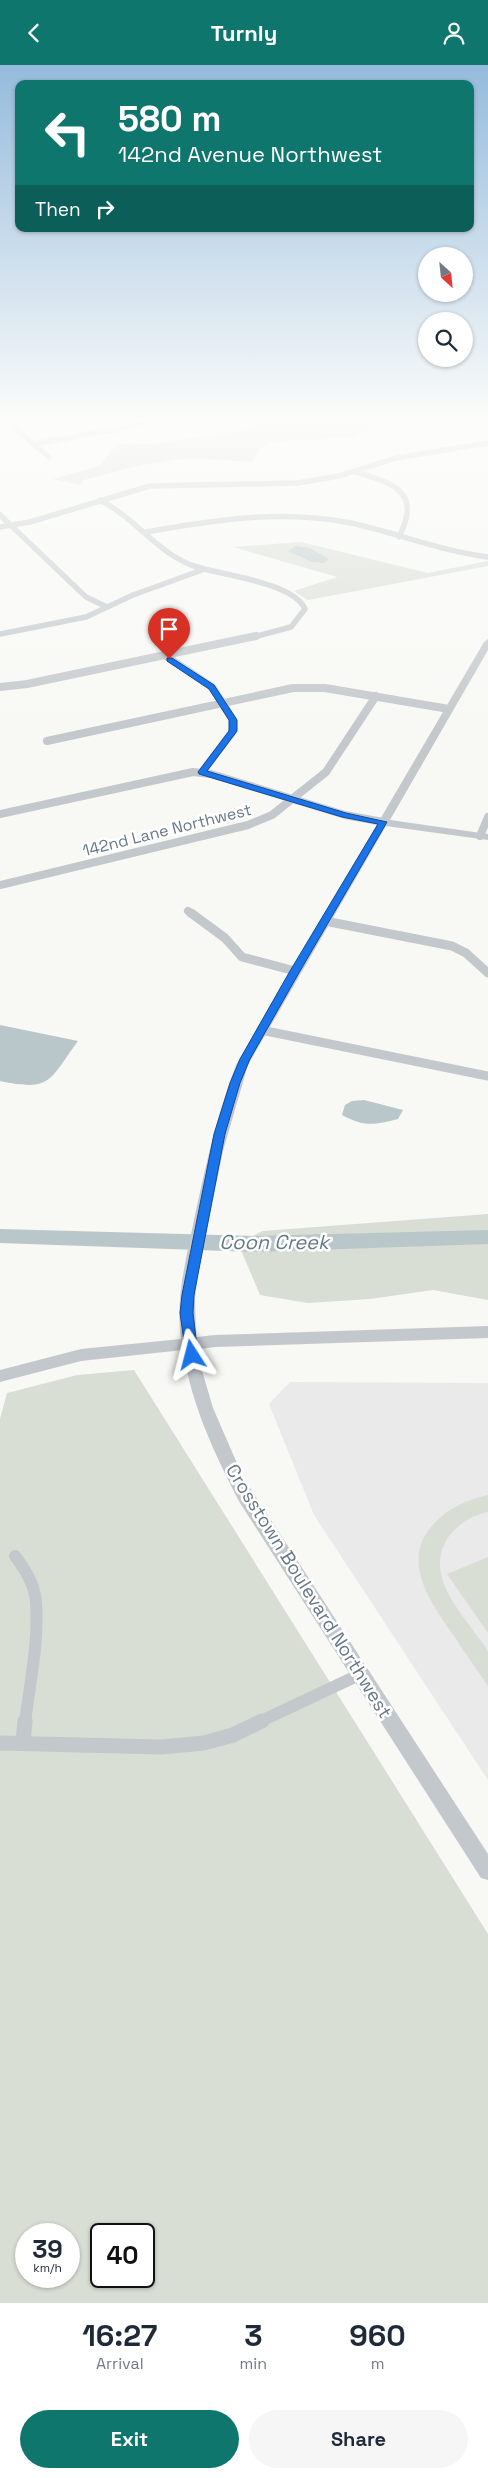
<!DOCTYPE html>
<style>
:root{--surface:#fff;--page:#f6f6f7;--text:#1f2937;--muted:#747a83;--accent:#0f766e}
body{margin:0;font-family:"Space Grotesk",sans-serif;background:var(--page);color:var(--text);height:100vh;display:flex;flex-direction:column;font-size:19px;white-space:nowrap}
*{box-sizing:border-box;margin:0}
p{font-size:16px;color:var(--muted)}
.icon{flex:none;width:28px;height:28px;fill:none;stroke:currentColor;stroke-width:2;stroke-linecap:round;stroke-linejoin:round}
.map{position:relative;height:2238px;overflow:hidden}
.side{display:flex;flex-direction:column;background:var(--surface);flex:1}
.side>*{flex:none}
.guide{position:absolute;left:15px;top:15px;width:459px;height:152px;border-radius:10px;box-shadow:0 1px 4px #0004;background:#0f766e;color:#fff;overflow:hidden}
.needle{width:32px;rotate:153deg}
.fabs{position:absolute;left:418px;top:182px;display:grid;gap:10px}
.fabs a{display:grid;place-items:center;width:55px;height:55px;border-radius:50%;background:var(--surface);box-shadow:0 1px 4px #0004;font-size:25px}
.speed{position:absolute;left:15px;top:2158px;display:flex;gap:10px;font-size:25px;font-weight:700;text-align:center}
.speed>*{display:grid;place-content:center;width:65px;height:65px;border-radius:50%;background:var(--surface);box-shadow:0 1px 4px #0004;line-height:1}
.speed small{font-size:12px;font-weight:400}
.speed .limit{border:2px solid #111;border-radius:8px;background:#fff;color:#111}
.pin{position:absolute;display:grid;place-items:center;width:42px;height:42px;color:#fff;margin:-51px -21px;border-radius:50% 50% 50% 0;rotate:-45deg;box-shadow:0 0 5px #0007}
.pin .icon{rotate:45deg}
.me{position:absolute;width:55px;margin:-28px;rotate:351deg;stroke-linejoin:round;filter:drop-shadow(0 0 4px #0008)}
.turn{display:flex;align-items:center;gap:18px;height:105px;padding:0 20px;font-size:22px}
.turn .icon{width:65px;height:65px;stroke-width:2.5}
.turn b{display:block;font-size:35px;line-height:42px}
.then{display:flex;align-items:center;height:48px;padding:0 20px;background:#0003;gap:10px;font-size:19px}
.eta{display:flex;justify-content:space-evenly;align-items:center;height:85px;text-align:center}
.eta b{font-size:30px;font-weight:800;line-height:35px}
.primary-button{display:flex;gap:10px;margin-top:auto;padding:10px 20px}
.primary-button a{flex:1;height:58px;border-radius:30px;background:var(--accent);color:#fff;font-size:20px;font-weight:800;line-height:58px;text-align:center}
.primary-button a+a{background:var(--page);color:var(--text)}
header{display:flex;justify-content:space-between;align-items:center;height:65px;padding:0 20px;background:var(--accent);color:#fff;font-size:22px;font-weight:800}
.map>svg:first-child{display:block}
.built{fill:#e9eae9}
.green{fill:#d8ded4;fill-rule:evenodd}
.water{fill:#b9c6ca}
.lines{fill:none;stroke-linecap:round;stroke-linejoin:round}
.river{fill:#b9c6ca;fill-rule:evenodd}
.minor-far4{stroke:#c3c8cc;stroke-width:5.5}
.minor-far3{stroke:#c3c8cc;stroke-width:8}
.minor-far2{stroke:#c3c8cc;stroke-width:9}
.minor-far1{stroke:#c3c8cc;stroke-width:12}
.minor{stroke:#c3c8cc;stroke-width:15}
.tertiary{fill:#c3c8cc;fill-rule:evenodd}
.route{fill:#1a73e8;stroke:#114b97}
.labels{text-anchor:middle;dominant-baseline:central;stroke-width:5;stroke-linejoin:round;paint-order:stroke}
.far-street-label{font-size:16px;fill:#667888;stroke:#fff}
.street-label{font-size:19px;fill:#667888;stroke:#fff}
.water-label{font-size:20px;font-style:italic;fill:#627a83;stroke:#fff}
</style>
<header><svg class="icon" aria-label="back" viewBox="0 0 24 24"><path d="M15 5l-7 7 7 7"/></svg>Turnly<svg class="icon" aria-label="person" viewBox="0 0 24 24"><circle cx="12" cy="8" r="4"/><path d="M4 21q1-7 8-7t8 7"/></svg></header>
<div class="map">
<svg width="488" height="2238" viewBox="0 0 488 2238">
<rect width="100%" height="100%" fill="#f8f8f5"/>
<!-- built -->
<path class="built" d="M290 1317 488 1318V1715L314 1450 269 1339Z"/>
<!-- green -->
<path class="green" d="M247 356 384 357 353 372 269 377 259 384 253 397 188 393 141 400 84 415 80 420 53 414 99 401 116 380 129 378 144 380 254 364Z
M301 477 428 508 488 496V501L308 535 294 526 337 512 233 482Z
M488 1149V1235L433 1225 370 1234 308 1238 260 1230 238 1178 263 1166Z
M134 1305 488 1869V2238H0V1354L7 1328 77 1310ZM26 2169H69V2211H26ZM101 2169H144V2211H101Z
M488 1430V1447C472 1450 456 1460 447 1474 426 1510 457 1542 477 1571 480 1575 486 1581 488 1587 488 1596 488 1612 488 1621 477 1605 465 1588 454 1571 432 1539 400 1497 432 1461 447 1443 466 1435 488 1430Z
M488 1492V1568L447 1509Z"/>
<!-- water -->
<path class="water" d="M296 481 310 483 329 494 324 498 312 497 288 486Z
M0 960 78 976C49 1015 52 1027 0 1016Z
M364 1035 403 1045 398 1054C374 1060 364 1062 342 1050L345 1040 352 1036Z"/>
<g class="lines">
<!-- river -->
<path class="river" d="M0 1164 255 1171 488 1165V1179L255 1187 0 1178Z"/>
<!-- minor-far4 -->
<path class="minor-far4" d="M6 356 49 392
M103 356 116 366
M34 379 160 356
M356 407C395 419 422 427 399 472
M100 435C136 453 158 490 197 502 223 510 294 518 305 544L291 562 250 573
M0 450 86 532 107 542
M0 462 30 457 150 421 298 418 339 411 396 393 488 378
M146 467C214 455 282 444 351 458 397 468 441 486 488 492
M0 569 86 552 133 530 202 505"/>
<!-- minor-far3 -->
<path class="minor-far3" d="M166 591 212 622 233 655V666L202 707
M0 622 27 619 256 571
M47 676 293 623H325L449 644
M0 749 193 707 211 709 345 750 383 757
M480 771 488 752
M0 820 248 760 272 750 326 707 376 631
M188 846 192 849"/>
<!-- minor-far2 -->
<path class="minor-far2" d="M191 848 225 873 242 892 295 906
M325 856 452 881 466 888 488 908
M261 965 488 1011"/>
<!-- minor-far1 -->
<path class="minor-far1" d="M190 1279 215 1276 488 1267
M15 1491C25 1504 35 1520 36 1537 39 1576 30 1618 25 1657
M259 1657 361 1609"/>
<!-- minor -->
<path class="minor" d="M23 1677 25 1656
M0 1678 161 1682 204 1678 233 1670 262 1656"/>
<!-- tertiary -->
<path class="tertiary" d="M488 574V585L390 755 488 769V775L386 761 248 1000 223 1086 198 1206 195 1233 196 1271 199 1295 213 1343 243 1412 488 1789V1815L481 1813 240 1438C215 1390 191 1339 183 1285L81 1296 0 1317V1305L81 1284 181 1274C175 1232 187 1191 195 1150 206 1099 217 1049 236 1000L484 577Z"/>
</g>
<!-- sky -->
<linearGradient id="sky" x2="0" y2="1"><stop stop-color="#95bbdc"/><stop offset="0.53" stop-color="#fcfcfa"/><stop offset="1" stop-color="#fcfcfa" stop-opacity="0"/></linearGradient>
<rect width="488" height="669" fill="url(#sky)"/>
<!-- route -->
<path class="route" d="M167 593H172L214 620 237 655V666L207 706 346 748 387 757 300 906 250 994 240 1018 225 1069 194 1230 193 1248 198 1290 192 1294 186 1290 180 1248 182 1230 214 1069 230 1018 240 994 290 906 378 759 342 752 199 709 198 707 229 666V655L209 624 167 596Z"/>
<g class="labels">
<!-- far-street labels -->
<g class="far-street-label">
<text transform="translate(167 765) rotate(-14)">142nd Lane Northwest</text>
</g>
<!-- street labels -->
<g class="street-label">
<text transform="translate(309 1526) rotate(58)">Crosstown Boulevard Northwest</text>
</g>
<!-- water labels -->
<g class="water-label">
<text x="274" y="1177">Coon Creek</text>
</g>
</g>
</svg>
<div class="fabs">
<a><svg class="needle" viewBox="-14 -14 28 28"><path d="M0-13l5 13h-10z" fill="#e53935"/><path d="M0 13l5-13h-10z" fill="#747a83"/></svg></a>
<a><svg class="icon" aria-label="search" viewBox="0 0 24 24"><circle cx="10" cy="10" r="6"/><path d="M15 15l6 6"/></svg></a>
</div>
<div class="speed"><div>39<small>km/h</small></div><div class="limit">40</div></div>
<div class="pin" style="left:169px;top:594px;background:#d93025"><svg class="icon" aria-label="arrive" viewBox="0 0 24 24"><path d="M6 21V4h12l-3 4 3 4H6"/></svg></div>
<svg class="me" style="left:192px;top:1290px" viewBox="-20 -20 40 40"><path d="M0-17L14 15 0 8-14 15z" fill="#1a73e8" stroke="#fff" stroke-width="4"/></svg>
<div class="guide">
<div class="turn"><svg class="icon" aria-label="left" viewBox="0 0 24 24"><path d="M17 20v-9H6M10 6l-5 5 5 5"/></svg><div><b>580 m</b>142nd Avenue Northwest</div></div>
<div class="then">Then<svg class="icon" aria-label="right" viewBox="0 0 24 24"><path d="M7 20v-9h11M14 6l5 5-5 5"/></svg></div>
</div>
</div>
<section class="side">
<div class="eta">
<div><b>16:27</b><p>Arrival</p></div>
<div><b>3</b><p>min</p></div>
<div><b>960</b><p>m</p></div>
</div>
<div class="primary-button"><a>Exit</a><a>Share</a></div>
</section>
